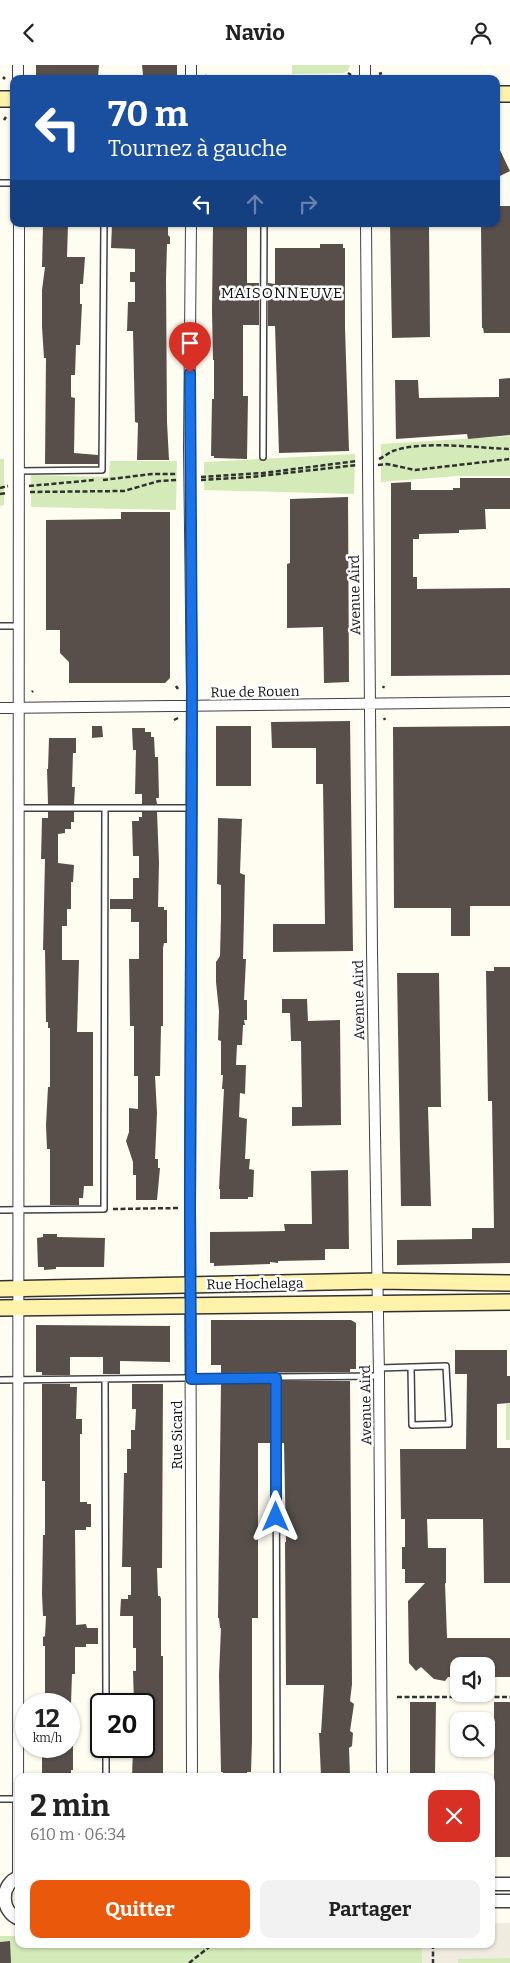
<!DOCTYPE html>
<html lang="fr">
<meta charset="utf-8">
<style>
:root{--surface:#fff;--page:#f2f2f2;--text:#222;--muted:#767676;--accent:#ea580c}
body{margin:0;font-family:Bitter,serif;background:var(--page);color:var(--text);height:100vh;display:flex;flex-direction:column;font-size:19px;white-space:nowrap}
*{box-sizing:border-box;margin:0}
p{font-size:16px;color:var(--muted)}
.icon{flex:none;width:28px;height:28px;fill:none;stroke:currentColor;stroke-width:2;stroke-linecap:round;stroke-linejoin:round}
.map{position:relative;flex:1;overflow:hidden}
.details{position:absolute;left:15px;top:1708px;width:480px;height:175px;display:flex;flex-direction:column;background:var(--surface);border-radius:10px;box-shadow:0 1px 4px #0004}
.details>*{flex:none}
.hud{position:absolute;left:10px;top:10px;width:490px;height:152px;border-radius:10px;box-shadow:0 1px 4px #0004;background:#1a4fa0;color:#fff;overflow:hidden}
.controls{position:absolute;left:450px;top:1592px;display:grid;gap:10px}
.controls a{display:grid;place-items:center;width:45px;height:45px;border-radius:10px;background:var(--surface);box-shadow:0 1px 4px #0004;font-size:25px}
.speed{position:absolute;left:15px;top:1628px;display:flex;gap:10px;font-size:25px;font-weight:700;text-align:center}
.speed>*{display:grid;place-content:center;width:65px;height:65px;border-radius:50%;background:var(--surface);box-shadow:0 1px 4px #0004;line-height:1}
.speed small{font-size:12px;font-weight:400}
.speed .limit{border:2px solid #111;border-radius:8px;background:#fff;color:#111}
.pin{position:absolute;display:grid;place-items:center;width:42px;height:42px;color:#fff;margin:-51px -21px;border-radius:50% 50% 50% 0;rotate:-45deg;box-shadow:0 0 5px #0007}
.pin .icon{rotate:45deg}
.me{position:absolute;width:55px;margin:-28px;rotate:0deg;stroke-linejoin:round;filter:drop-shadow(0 0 4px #0008)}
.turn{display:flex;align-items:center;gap:18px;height:105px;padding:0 15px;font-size:22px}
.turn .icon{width:65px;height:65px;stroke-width:2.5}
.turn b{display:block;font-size:35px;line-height:42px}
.lanes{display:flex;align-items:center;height:48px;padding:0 15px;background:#0003;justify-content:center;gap:25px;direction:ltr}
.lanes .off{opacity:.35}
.round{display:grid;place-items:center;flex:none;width:52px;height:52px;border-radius:10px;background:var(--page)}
.overview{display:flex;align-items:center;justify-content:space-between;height:85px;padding:0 15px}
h1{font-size:30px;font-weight:700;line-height:38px}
.cta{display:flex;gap:10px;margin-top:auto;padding:10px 15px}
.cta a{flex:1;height:58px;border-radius:10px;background:var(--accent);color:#fff;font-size:20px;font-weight:700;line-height:58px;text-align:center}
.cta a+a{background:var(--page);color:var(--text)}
header{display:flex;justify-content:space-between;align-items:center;height:65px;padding:0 15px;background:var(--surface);font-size:22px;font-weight:700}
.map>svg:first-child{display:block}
.green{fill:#d4ebb9}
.plaza{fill:#f0ebdf}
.building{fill:#584f4b}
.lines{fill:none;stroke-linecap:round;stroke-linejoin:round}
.service-casing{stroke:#424242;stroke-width:8}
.minor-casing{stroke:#424242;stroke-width:12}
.tertiary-casing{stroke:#424242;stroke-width:15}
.secondary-casing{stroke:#313131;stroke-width:18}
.path{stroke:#313131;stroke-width:2.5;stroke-dasharray:5 2.5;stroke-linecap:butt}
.service{stroke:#fff;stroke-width:5}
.minor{stroke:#fff;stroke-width:10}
.tertiary{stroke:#fff;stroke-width:12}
.secondary{stroke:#fff3ac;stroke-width:15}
.route-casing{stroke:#114b97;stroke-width:12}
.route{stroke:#1a73e8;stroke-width:9}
.labels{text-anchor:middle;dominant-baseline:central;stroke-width:5;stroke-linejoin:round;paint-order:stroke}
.street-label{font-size:14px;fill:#0f0f0f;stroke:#fff}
.neighbourhood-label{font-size:15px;letter-spacing:1px;fill:#0f0f0f;stroke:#fff}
</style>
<header><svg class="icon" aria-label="back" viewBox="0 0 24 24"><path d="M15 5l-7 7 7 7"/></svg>Navio<svg class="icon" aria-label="person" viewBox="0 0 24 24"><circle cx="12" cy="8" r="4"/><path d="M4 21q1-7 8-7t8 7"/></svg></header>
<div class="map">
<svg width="510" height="1898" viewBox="0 0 510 1898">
<rect width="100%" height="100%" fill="#fffcf1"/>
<!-- green -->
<path class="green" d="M292 0H350L348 6 343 8 292 9Z
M510 371V411H457L381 417V379Z
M355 389 354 429 204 425V397Z
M0 394H4V440L0 441Z
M110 396H177L176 445 31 442V410L109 412Z
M506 1339H510V1375H506Z
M510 1868V1898H0V1871H19V1879H491Z"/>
<!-- plaza -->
<path class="plaza" d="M491 1858H510V1893L458 1894V1898H422V1879H491Z"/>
<!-- building -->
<path class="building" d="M36 0H99L98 12 36 13Z
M142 0H177V10H143Z
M496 77 510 106 496 113Z
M496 141H510V268H484L483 263H482L481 159H496Z
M43 159H68L67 192H85L83 219H80V239H82L80 280H76L75 310H71V332L75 333 74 388 98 390V399H45L46 293H44L42 262V225L45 202H42Z
M112 159H168V170L170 172V179H167L166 214 167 357 169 395H137L138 358 135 357 133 266H127L128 237H135V217H130V207H135V184L111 183Z
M213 159H247V218H259V260H243V331H248L247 394 214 393V391H211L212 334H214V295H213L212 246Z
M390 159H429L430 272 392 273Z
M320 179H343V183H345V263L349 386 279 388 275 261H268V218L275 219V183H320Z
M510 313V370L468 374 467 369 396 374 395 315H418L419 333 499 332V314Z
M460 413H510V444H485L486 464 459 465V468L419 469V474H413V512H417V524L510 523V610L391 611V418L411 417V425H453V423H460Z
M348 432 349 617 324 618 323 562 287 563V499L290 498V434Z
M121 447H170V613L165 618H69V597L60 588V565H46V455L121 454Z
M350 656 353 886 273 887V859H325L323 719H316V683H272L271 657Z
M92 661H102L103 672 92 673Z
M216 661H251V721H216Z
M510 661V841H470V871H451V843H394L393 662Z
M132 663H145V667H151V672H154L155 692H158L159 733H156L157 739H142V729H135L136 685H133Z
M49 673H76V688H73L72 722H75L74 739H48L47 704H48Z
M48 747H74V757H71V764H65V768L58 769V798L74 800 73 817H71V844H67V861H62V895H79L77 967H93V1121H84L83 1133H79V1140H50V1084H47L46 1060 48 1022H50V963H48V957H46L45 885H43L45 794H41L42 753H48Z
M142 747H157L159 798 158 842H164V845H167V878H164L163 883V961H161L160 1011H155L157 1048 155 1094H158V1103H160L157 1135H136V1110H133V1097L126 1076 129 1067V1043L138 1044V1011H134V961H130L129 894H139V857H131V844H110V834H133V813H139V791H133L132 756H139V752H142Z
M218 753 242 754 240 808 245 810 243 894H246L244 935H247V955H244L245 960H243L242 980H237L236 1000H246L245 1029 240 1028 239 1052 247 1054 245 1094H250L249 1104 254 1105 253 1132H248V1134H220V1124H219L224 1024H222L223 1010H221V976L218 975 219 946 216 917V897L220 891 221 852V820L217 819Z
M494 902H510V1198L397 1200V1175L472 1174V1163H494L492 1036H488L486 906H494Z
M397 908H439L441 1042H428L431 1141H401Z
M282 934H307L308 956 340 955 341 1060 292 1061V1042H302L301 976H291L290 948H282Z
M348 1105 349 1184H325V1195L278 1196V1198L270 1197V1199L214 1201V1198H210V1167L285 1166 284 1159H312L311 1106Z
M43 1169H57V1172L105 1173 104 1202H56V1204L44 1205V1202H38L37 1173 43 1172Z
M211 1255H351L356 1258V1304H350V1307L221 1308V1300H211Z
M36 1260 170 1261V1297L120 1296V1309H103V1292H70V1310H42V1307H36Z
M455 1285H507V1311H510V1338L497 1339V1383H510V1518H484L483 1454H427L428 1483H446V1518H445L447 1573H510V1612H486V1601H459V1612H448L445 1616 434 1614 421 1602 416 1606 409 1598 408 1536 425 1518H405V1504H402V1482H405V1454H401L400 1384H466L467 1309H455Z
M280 1316H350L352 1619 350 1636 354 1639 350 1666 353 1668 352 1681 349 1683 350 1711H321L319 1668H321L324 1620H286L285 1477H286L284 1378H281Z
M221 1317H272V1378H258V1553H252V1675L251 1707H247V1711H222L223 1707H221L219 1610 221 1563H220L219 1553H218Z
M42 1319H70V1322H77L76 1354H82V1369H80V1437H87V1439H91V1462H86V1465H75L76 1560 86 1559 87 1563H98V1579H86V1582H75V1609H72L71 1639H45V1581H43V1572L45 1571 46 1551H43L42 1529 43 1470H45V1416H42Z
M132 1319H163L162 1503H157L158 1531H160L161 1534V1591H163V1711H132L133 1684H136V1681H144V1639H134L133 1606H136V1583H133V1551H120L121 1534H128V1530H131V1502H122L124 1408H127V1384H131V1365H135L136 1344H132Z
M410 1637H436L435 1711H410Z
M494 1637H510V1792H491V1757L494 1758Z
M45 1681H73V1705H71V1711H45V1709H42V1686H45Z
M10 1876 11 1898H0V1877Z"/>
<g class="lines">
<!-- service casing -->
<g class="service-casing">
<path id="service" d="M0 118H14
M263 392 264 159
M19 406 102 405 104 159
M0 561H19
M19 743H191
M0 1145 104 1144 105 743
M379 1303 446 1301 449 1359 412 1360 411 1302
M276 1313 277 1711
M105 1314 106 1639
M0 1315 379 1311
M106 1681V1711
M0 1734H19"/>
</g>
<!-- minor casing -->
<g class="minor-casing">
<path id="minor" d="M18 0V14
M191 0V14
M365 0V14
M191 159 189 383 192 625 190 1143 192 1711
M366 159 372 886 379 1311 382 1711
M0 643 510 637
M18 1812 19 159"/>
</g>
<!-- tertiary casing -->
<g class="tertiary-casing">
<path id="tertiary" d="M19 1812C0 1819 0 1846 19 1854
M491 1819H510
M491 1836H510"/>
</g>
<!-- secondary casing -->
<g class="secondary-casing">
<path id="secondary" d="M496 29H510
M0 34H14
M0 1224 377 1216 510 1218
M0 1243 510 1237"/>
</g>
<!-- path -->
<path class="path" d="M348 8 351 10
M379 9 382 8
M3 12 5 14
M206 12 207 10
M32 14 33 13
M4 55 6 52
M379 394C384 392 388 388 393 386 423 375 477 383 510 384
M378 400 387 399 415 405 510 394
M201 412 263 408 357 396
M103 415 152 409H177
M201 415 251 412 357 400
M29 421 95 415
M0 423 8 421
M30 427 124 426 159 416 178 415
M0 429 7 428
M176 621 178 624
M383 623 384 621
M32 627 33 626
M384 653 385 655
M174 655 178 653
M113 1144 180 1143
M397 1632H510
M433 1879V1898
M189 1898 213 1879"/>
<!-- service -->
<use href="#service" class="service"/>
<!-- minor -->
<use href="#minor" class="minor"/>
<!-- tertiary -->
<use href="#tertiary" class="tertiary"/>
<!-- secondary -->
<use href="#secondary" class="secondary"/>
</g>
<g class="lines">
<!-- route casing -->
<g class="route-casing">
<path id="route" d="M190 308 192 625 190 1143 191 1314 276 1313V1452"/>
</g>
<!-- route -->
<use href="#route" class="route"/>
</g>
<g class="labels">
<!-- street labels -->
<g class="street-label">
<text transform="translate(355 530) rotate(-91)">Avenue Aird</text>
<text transform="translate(255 627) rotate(-1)">Rue de Rouen</text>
<text transform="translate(359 935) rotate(-91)">Avenue Aird</text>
<text transform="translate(255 1219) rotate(-1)">Rue Hochelaga</text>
<text transform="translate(366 1340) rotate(-91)">Avenue Aird</text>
<text transform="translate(177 1370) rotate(-90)">Rue Sicard</text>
</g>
<!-- neighbourhood labels -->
<g class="neighbourhood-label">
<text x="282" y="228">MAISONNEUVE</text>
</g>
</g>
</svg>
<div class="controls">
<a><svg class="icon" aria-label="sound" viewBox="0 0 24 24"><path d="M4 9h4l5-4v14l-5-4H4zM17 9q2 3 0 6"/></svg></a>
<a><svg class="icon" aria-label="search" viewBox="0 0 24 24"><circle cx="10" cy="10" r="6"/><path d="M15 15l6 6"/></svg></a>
</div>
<div class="speed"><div>12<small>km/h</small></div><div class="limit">20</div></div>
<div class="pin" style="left:190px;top:308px;background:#d93025"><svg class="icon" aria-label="arrive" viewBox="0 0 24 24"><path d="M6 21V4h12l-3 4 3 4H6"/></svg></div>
<svg class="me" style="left:276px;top:1452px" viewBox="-20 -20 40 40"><path d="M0-17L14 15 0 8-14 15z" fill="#1a73e8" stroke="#fff" stroke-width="4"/></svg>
<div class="hud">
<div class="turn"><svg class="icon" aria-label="left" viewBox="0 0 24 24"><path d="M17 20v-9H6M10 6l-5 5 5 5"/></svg><div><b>70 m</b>Tournez à gauche</div></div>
<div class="lanes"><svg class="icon" aria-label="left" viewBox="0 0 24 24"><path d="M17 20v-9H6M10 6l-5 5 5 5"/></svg><svg class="icon off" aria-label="ahead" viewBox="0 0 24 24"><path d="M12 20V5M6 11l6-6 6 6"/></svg><svg class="icon off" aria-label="right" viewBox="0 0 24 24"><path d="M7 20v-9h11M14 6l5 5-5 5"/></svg></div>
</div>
<section class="details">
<div class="overview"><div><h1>2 min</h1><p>610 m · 06:34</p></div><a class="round" style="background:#d93025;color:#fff"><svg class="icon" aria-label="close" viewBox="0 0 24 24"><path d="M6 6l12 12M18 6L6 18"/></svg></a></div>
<div class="cta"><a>Quitter</a><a>Partager</a></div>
</section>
</div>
